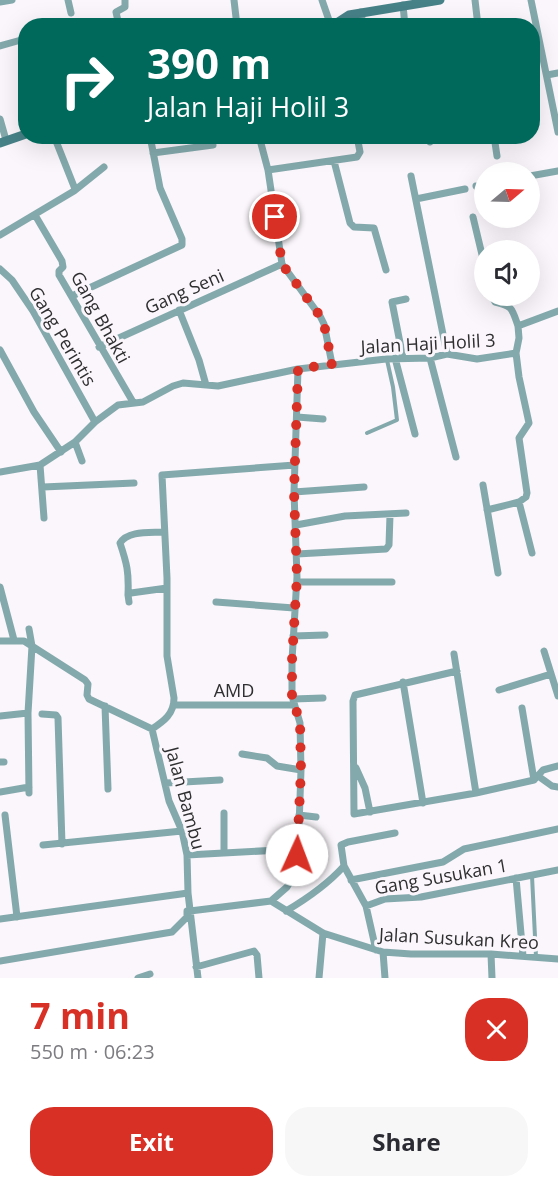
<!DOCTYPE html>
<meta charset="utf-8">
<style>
:root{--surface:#fff;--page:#f7f7f7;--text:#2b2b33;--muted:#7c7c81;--accent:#d93025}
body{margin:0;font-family:"Open Sans",sans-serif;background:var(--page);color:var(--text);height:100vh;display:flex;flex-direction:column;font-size:22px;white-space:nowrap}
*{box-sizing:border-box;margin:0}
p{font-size:20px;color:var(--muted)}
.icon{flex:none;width:33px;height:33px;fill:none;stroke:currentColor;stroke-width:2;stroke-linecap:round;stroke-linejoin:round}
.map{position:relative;height:978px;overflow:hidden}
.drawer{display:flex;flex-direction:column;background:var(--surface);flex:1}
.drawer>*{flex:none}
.top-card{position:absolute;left:18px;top:18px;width:522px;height:126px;border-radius:24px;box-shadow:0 6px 24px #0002;background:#00695c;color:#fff;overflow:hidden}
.needle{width:39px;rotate:71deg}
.buttons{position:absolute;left:474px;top:162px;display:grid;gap:12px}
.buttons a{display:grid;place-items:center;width:66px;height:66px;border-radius:50%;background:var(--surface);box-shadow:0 6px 24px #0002;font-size:30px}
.pin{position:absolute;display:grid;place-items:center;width:51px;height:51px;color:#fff;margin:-26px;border:3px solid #fff;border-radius:50%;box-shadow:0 2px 6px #0007}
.me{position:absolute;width:66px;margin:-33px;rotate:2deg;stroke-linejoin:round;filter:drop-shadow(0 0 4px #0008)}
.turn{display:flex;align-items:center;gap:21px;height:126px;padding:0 30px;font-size:27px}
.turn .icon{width:78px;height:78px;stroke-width:2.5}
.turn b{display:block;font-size:42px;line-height:51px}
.round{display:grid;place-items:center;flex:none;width:63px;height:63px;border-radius:24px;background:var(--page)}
.overview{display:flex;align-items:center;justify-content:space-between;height:102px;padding:0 30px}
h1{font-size:36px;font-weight:700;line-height:45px;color:var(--accent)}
.primary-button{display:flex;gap:12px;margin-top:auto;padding:12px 30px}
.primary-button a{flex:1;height:69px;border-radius:24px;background:var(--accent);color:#fff;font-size:24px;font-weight:700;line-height:69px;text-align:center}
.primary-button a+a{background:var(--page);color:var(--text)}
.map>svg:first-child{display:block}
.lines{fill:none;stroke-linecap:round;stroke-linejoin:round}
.lane{stroke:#83a9ac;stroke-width:4}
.street{stroke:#83a9ac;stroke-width:7}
.secondary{stroke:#478288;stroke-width:9}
.route{stroke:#d93025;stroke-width:10;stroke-dasharray:0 18}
.labels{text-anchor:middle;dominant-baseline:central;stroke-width:6;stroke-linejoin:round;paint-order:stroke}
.street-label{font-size:18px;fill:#2f2e30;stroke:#faf6fb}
</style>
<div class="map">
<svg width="558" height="978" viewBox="0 0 558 978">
<rect width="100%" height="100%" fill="#faf6fb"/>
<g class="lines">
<!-- lane -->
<path class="lane" d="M367 433 397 420 393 387 387 360
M532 876 536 957"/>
<!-- street -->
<path class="street" d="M68 0 71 13
M234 0 237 26
M322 0 331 26
M475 0 478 26
M531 0 558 132
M0 2 12 0
M403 5 405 26
M361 12 363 26
M119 26 116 12 125 7V0
M0 46 21 40
M547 75 558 73
M0 119 6 140
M54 136 75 189
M259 136 268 170 282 264 320 316 324 324 332 364
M429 136 430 142
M494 136 497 156
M153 153 213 145
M334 161 350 223 354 227 374 228 386 270
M268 170 357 157 360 152 357 136
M411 176 447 354
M530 176 558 171
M476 186 484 185
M416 199 465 189
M35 215 62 261 63 267 59 271V275L133 402
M473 217 484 263
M0 235 74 191 104 167
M0 269 12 280 33 311 95 422
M72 296 182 245V239L160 188 150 136
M492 296 495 302C513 306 512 309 518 326
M179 310 199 360 206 385
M99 347 282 264
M0 350 34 412 61 452
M516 353 519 338 518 326 558 311
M395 358 415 434
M403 358 392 302 406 299
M430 358 456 457
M297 417 323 419
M75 442 82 461
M40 465 44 518
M0 472 40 465 75 442 95 422 118 405 143 402 173 386 183 383 218 386 298 369 386 359 430 358 447 354 477 359 516 353 519 377 529 423 519 438 527 493 526 497 519 502 487 510
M483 485 498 573
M43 487 134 483
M294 492 364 487
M519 502 532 553
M296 525 345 516 406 513
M297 554 386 549 389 545 390 515
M297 582H392
M0 587 14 640
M128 595C129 572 127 564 120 543 128 530 151 533 164 532
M129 602 128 595 131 593 167 588
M216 602 294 608
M29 629 32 646 28 713 29 793
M293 636 325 635
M0 641H24L85 680 88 684 87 695 89 699 152 729
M544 651 558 696
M454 654 476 793 354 814 353 701 355 695 457 671
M403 682 423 803
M499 690 551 674
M293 699 323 698
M174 705H294
M105 706 108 789
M522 708 534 780
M42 714 56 715 58 718 62 844
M0 716 28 713
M152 729C164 721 174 714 174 698L167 656V578L162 475 295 465
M152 729 169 801 182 831 187 855 188 893 198 978
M242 754 267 758 277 766 301 770
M0 762H4
M356 768 365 788 370 812
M538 776 552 786 558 787
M166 783 220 780
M0 792 29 787
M476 793 534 780 543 770 558 766
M5 815 17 917
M299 815 316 817
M43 845 182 831
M224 853V813
M187 855 298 849
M516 878 523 956
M351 880 443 862 464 849 558 829
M271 901 287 887 293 877 298 855 301 770 300 723 292 696V660L297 577 294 492 298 369
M366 906 385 899 421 897 558 870
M190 911 271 901 323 933 383 952 411 954H491L558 959
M286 911C308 898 327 885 344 866
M0 919 188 893
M376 950 366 906 344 866 341 845 348 842 395 833
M383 952 385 978
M491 954 492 978
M0 961 172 932 187 917V911
M196 967 254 951 257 955 259 978
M138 978 150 974
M319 978 323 933"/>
<!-- secondary -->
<path class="secondary" d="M332 26 349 15 440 0
M0 143 26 134"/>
</g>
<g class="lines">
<!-- route -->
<path class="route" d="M275 217 282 264 320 316 324 324 332 364 298 369 294 492 297 577 292 660V696L300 723 301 770 297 855"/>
</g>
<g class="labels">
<!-- street labels -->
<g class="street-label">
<text transform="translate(184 291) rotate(-24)">Gang Seni</text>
<text transform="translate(101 317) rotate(61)">Gang Bhakti</text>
<text transform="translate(63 336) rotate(59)">Gang Perintis</text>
<text transform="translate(428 343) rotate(-3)">Jalan Haji Holil 3</text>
<text x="234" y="690">AMD</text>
<text transform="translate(186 798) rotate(75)">Jalan Bambu</text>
<text transform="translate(441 876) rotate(-10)">Gang Susukan 1</text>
<text transform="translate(459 938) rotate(3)">Jalan Susukan Kreo</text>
</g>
</g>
</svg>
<div class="buttons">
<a><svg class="needle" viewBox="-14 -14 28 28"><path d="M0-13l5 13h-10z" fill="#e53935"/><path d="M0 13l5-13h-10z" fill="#7c7c81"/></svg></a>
<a><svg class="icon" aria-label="sound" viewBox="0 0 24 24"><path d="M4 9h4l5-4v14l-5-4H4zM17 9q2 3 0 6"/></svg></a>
</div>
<div class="pin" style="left:275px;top:217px;background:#d93025"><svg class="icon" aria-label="arrive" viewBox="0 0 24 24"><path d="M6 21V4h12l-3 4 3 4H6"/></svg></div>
<svg class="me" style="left:297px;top:855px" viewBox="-20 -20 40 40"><circle r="19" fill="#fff"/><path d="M0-13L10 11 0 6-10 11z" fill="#d93025"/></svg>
<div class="top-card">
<div class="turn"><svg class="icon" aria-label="right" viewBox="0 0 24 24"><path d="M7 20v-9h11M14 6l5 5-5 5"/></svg><div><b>390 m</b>Jalan Haji Holil 3</div></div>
</div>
</div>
<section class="drawer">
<div class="overview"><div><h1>7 min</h1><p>550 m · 06:23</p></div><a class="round" style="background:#d93025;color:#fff"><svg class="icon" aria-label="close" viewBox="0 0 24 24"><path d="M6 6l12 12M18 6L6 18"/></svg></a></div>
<div class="primary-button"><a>Exit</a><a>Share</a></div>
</section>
